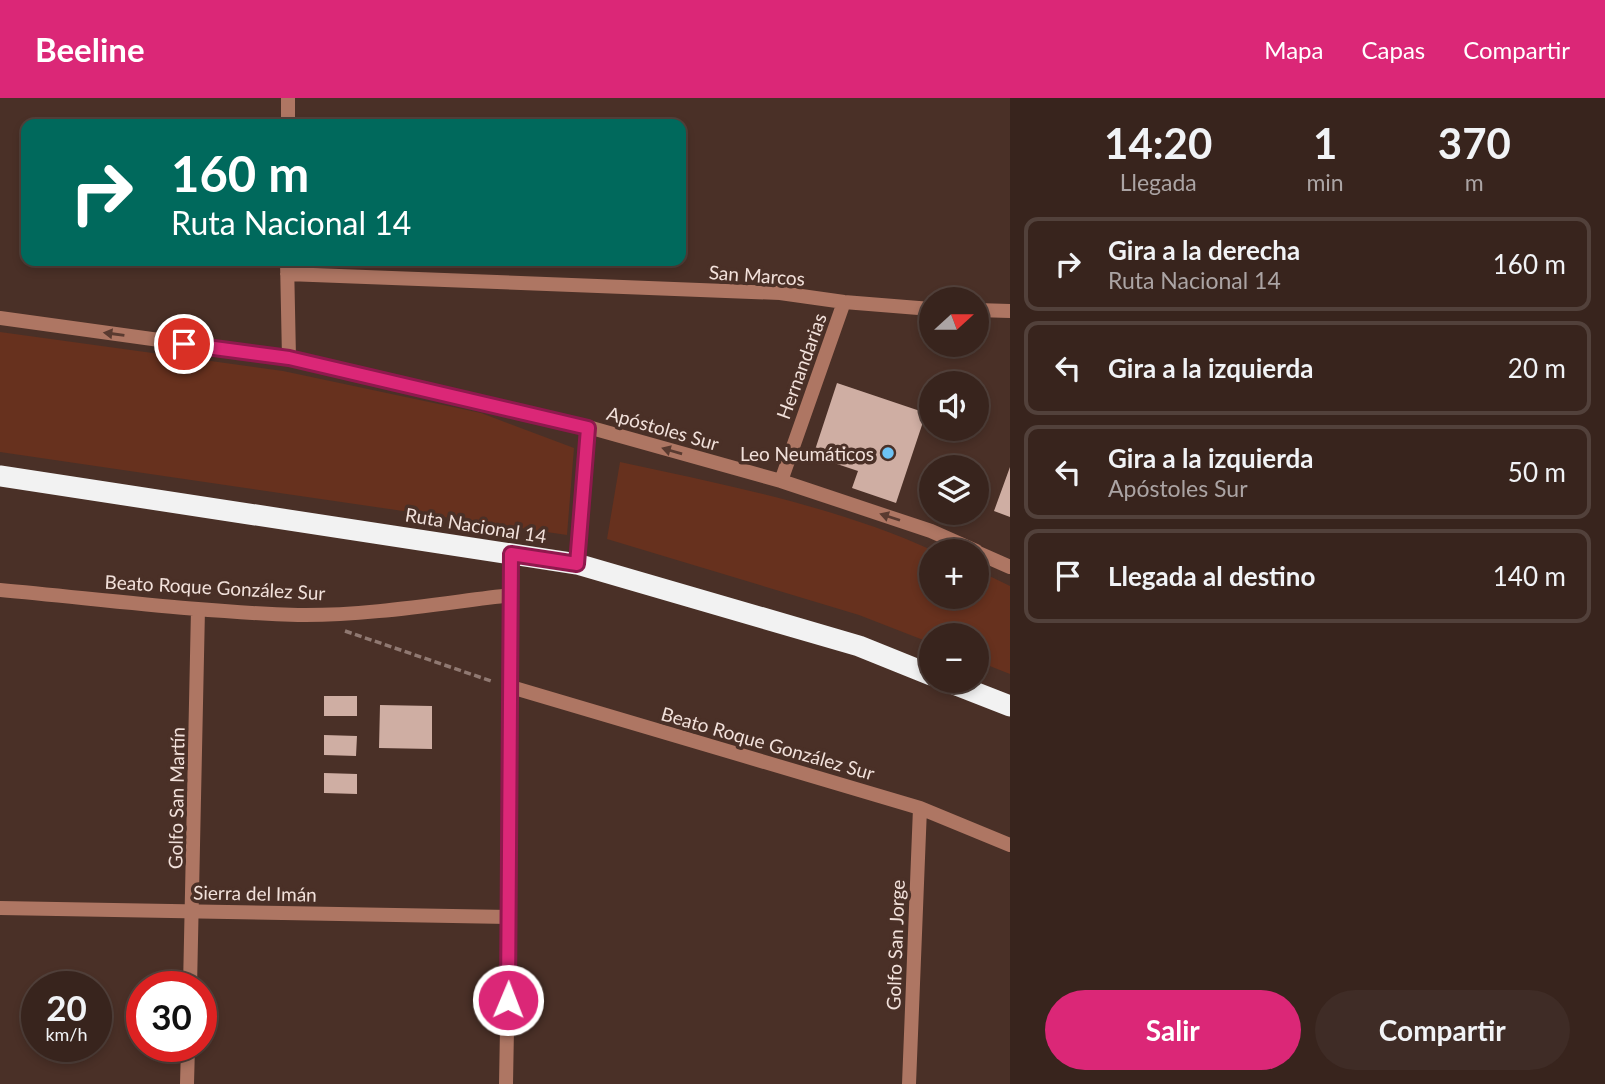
<!DOCTYPE html>
<html lang="es">
<meta charset="utf-8">
<style>
:root{--surface:#38241d;--page:#3f2c26;--text:#f1f3f6;--muted:#aba4a4;--line:#52413b;--accent:#db2777}
body{margin:0;font-family:Lato,sans-serif;background:var(--page);color:var(--text);height:100vh;display:flex;flex-direction:column;font-size:26px;white-space:nowrap}
*{box-sizing:border-box;margin:0}
p{font-size:23px;color:var(--muted)}
.icon{flex:none;width:38px;height:38px;fill:none;stroke:currentColor;stroke-width:2;stroke-linecap:round;stroke-linejoin:round}
.map{position:relative;flex:1;overflow:hidden}
.side{display:flex;flex-direction:column;background:var(--surface);width:595px}
.side>*{flex:none}
.hud{position:absolute;left:21px;top:21px;width:665px;height:147px;border-radius:14px;box-shadow:0 4px 10px #0003,0 0 0 2px var(--line);background:#00695c;color:#fff;overflow:hidden}
.needle{width:46px;rotate:69deg}
.buttons{position:absolute;left:919px;top:189px;display:grid;gap:14px}
.buttons a{display:grid;place-items:center;width:70px;height:70px;border-radius:50%;background:var(--surface);box-shadow:0 4px 10px #0003,0 0 0 2px var(--line);font-size:35px}
.speed{position:absolute;left:21px;top:873px;display:flex;gap:14px;font-size:35px;font-weight:700;text-align:center}
.speed>*{display:grid;place-content:center;width:91px;height:91px;border-radius:50%;background:var(--surface);box-shadow:0 4px 10px #0003,0 0 0 2px var(--line);line-height:1}
.speed small{font-size:18px;font-weight:400}
.speed .limit{border:10px solid #d22;background:#fff;color:#111}
.pin{position:absolute;display:grid;place-items:center;width:60px;height:60px;color:#fff;margin:-30px;border:4px solid #fff;border-radius:50%;box-shadow:0 2px 7px #0007}
.me{position:absolute;width:77px;margin:-38px;rotate:1deg;stroke-linejoin:round;filter:drop-shadow(0 0 5px #0008)}
.turn{display:flex;align-items:center;gap:24px;height:147px;padding:0 35px;font-size:32px}
.turn .icon{width:91px;height:91px;stroke-width:2.5}
.turn b{display:block;font-size:49px;line-height:60px}
.eta{display:flex;justify-content:space-evenly;align-items:center;height:119px;text-align:center}
.eta b{font-size:42px;font-weight:700;line-height:49px}
.action{display:flex;gap:14px;margin-top:auto;padding:14px 35px}
.action a{flex:1;height:80px;border-radius:42px;background:var(--accent);color:#fff;font-size:28px;font-weight:700;line-height:80px;text-align:center}
.action a+a{background:var(--page);color:var(--text)}
ul{padding:0;list-style:none}
li{display:flex;align-items:center;gap:21px;height:94px;margin:0 14px 10px;padding:0 21px;border:4px solid var(--line);border-radius:14px}
li div{flex:1}
li b{display:block;font-size:26px}
li em{font-style:normal}
header{display:flex;align-items:center;gap:42px;box-sizing:border-box;height:98px;padding:0 35px;background:var(--accent);color:#fff}
header strong{font-size:33px}
nav{display:flex;gap:38px;margin-inline-start:auto;font-size:24px}
main{display:flex;flex:1;min-height:0}
.map>svg:first-child{display:block}
.green{fill:#67311e}
.building{fill:#cfaea3}
.lines{fill:none;stroke-linecap:round;stroke-linejoin:round}
.path{stroke:#907972;stroke-width:3.5;stroke-dasharray:7 3.5;stroke-linecap:butt}
.street{stroke:#ae7663;stroke-width:14}
.highway{stroke:#f2f2f2;stroke-width:21}
.oneway{fill:#593a30}
.route-casing{stroke:#8e194d;stroke-width:18}
.route{stroke:#db2777;stroke-width:12}
.poi-dot{fill:#6dc2f3;stroke:#4a3027;stroke-width:2.5}
.labels{text-anchor:middle;dominant-baseline:central;stroke-width:7;stroke-linejoin:round;paint-order:stroke}
.street-label{font-size:19px;fill:#f2e1db;stroke:#4a3027}
.poi-label{font-size:19px;fill:#f2e1db;stroke:#4a3027;text-anchor:end}
</style>
<header>
<strong>Beeline</strong>
<nav><a>Mapa</a><a>Capas</a><a>Compartir</a></nav>
</header>
<main>
<div class="map">
<svg width="1010" height="986" viewBox="0 0 1010 986">
<rect width="100%" height="100%" fill="#4a3027"/>
<!-- green -->
<path class="green" d="M0 234 283 273 481 315 574 350 567 437 0 354Z
M620 364C726 387 835 408 934 453H931V499H976L977 472 1010 488V576L977 563 976 537H931V545L859 517 607 441Z"/>
<!-- building -->
<path class="building" d="M837 285 926 315 896 405 852 390 858 373 813 358Z
M1010 369V419L994 413Z
M324 598H357V618H324Z
M380 607 432 608V651L379 650Z
M324 637 357 638 356 658 324 657Z
M324 675 357 676V696L324 695Z"/>
<g class="lines">
<!-- path -->
<path class="path" d="M345 533 494 584"/>
<!-- street -->
<path class="street" d="M288 26V0
M287 163 289 260
M287 176 780 195 844 204 931 211
M976 212 1010 213
M0 220 289 260 588 329 781 383 931 433 976 453
M781 383 844 204
M976 454 1010 469
M577 466 588 329
M0 492C99 501 199 514 298 517 368 518 442 505 511 497
M511 589 920 710 1010 747
M0 810 509 819
M190 889 198 511
M187 986 188 948
M506 986 509 819 511 456
M909 986 920 710"/>
<!-- highway -->
<path class="highway" d="M0 378 577 466 859 548 931 577
M946 583 1010 608"/>
</g>
<!-- one-way arrows -->
<defs><path id="oneway-solid" d="M-6-.8H1V-3.2L6.5 0L1 3.2V.8H-6Z" transform="scale(1.75)"/></defs>
<g class="oneway">
<use href="#oneway-solid" transform="translate(114 236) rotate(-172)"/>
<use href="#oneway-solid" transform="translate(672 353) rotate(-164)"/>
<use href="#oneway-solid" transform="translate(890 419) rotate(-162)"/>
</g>
<g class="lines">
<!-- route casing -->
<g class="route-casing">
<path id="route" d="M184 246 289 260 588 330 577 466 511 456 508 902"/>
</g>
<!-- route -->
<use href="#route" class="route"/>
</g>
<!-- markers -->
<circle class="poi-dot" cx="888" cy="355" r="7"/>
<g class="labels">
<!-- street labels -->
<g class="street-label">
<text transform="translate(757 177) rotate(4)">San Marcos</text>
<text transform="translate(801 268) rotate(-70)">Hernandarias</text>
<text transform="translate(663 330) rotate(16)">Apóstoles Sur</text>
<text transform="translate(476 427) rotate(9)">Ruta Nacional 14</text>
<text transform="translate(215 489) rotate(3)">Beato Roque González Sur</text>
<text transform="translate(768 645) rotate(16)">Beato Roque González Sur</text>
<text transform="translate(176 700) rotate(-89)">Golfo San Martín</text>
<text transform="translate(255 795) rotate(1)">Sierra del Imán</text>
<text transform="translate(895 847) rotate(-88)">Golfo San Jorge</text>
</g>
<!-- poi labels -->
<g class="poi-label">
<text x="874" y="355">Leo Neumáticos</text>
</g>
</g>
</svg>
<div class="buttons">
<a><svg class="needle" viewBox="-14 -14 28 28"><path d="M0-13l5 13h-10z" fill="#e53935"/><path d="M0 13l5-13h-10z" fill="#aba4a4"/></svg></a>
<a><svg class="icon" aria-label="sound" viewBox="0 0 24 24"><path d="M4 9h4l5-4v14l-5-4H4zM17 9q2 3 0 6"/></svg></a>
<a><svg class="icon" aria-label="layers" viewBox="0 0 24 24"><path d="M12 4l9 5-9 5-9-5zM3 14l9 5 9-5"/></svg></a>
<a>+</a>
<a>−</a>
</div>
<div class="speed"><div>20<small>km/h</small></div><div class="limit">30</div></div>
<div class="pin" style="left:184px;top:246px;background:#d93025"><svg class="icon" aria-label="arrive" viewBox="0 0 24 24"><path d="M6 21V4h12l-3 4 3 4H6"/></svg></div>
<svg class="me" style="left:508px;top:902px" viewBox="-20 -20 40 40"><circle r="17" fill="#db2777" stroke="#fff" stroke-width="3"/><path d="M0-11L8 9 0 5-8 9z" fill="#fff"/></svg>
<div class="hud">
<div class="turn"><svg class="icon" aria-label="right" viewBox="0 0 24 24"><path d="M7 20v-9h11M14 6l5 5-5 5"/></svg><div><b>160 m</b>Ruta Nacional 14</div></div>
</div>
</div>
<section class="side">
<div class="eta">
<div><b>14:20</b><p>Llegada</p></div>
<div><b>1</b><p>min</p></div>
<div><b>370</b><p>m</p></div>
</div>
<ul>
<li><svg class="icon" aria-label="right" viewBox="0 0 24 24"><path d="M7 20v-9h11M14 6l5 5-5 5"/></svg><div><b>Gira a la derecha</b><p>Ruta Nacional 14</p></div><em>160 m</em></li>
<li><svg class="icon" aria-label="left" viewBox="0 0 24 24"><path d="M17 20v-9H6M10 6l-5 5 5 5"/></svg><div><b>Gira a la izquierda</b></div><em>20 m</em></li>
<li><svg class="icon" aria-label="left" viewBox="0 0 24 24"><path d="M17 20v-9H6M10 6l-5 5 5 5"/></svg><div><b>Gira a la izquierda</b><p>Apóstoles Sur</p></div><em>50 m</em></li>
<li><svg class="icon" aria-label="arrive" viewBox="0 0 24 24"><path d="M6 21V4h12l-3 4 3 4H6"/></svg><div><b>Llegada al destino</b></div><em>140 m</em></li>
</ul>
<div class="action"><a>Salir</a><a>Compartir</a></div>
</section>
</main>
